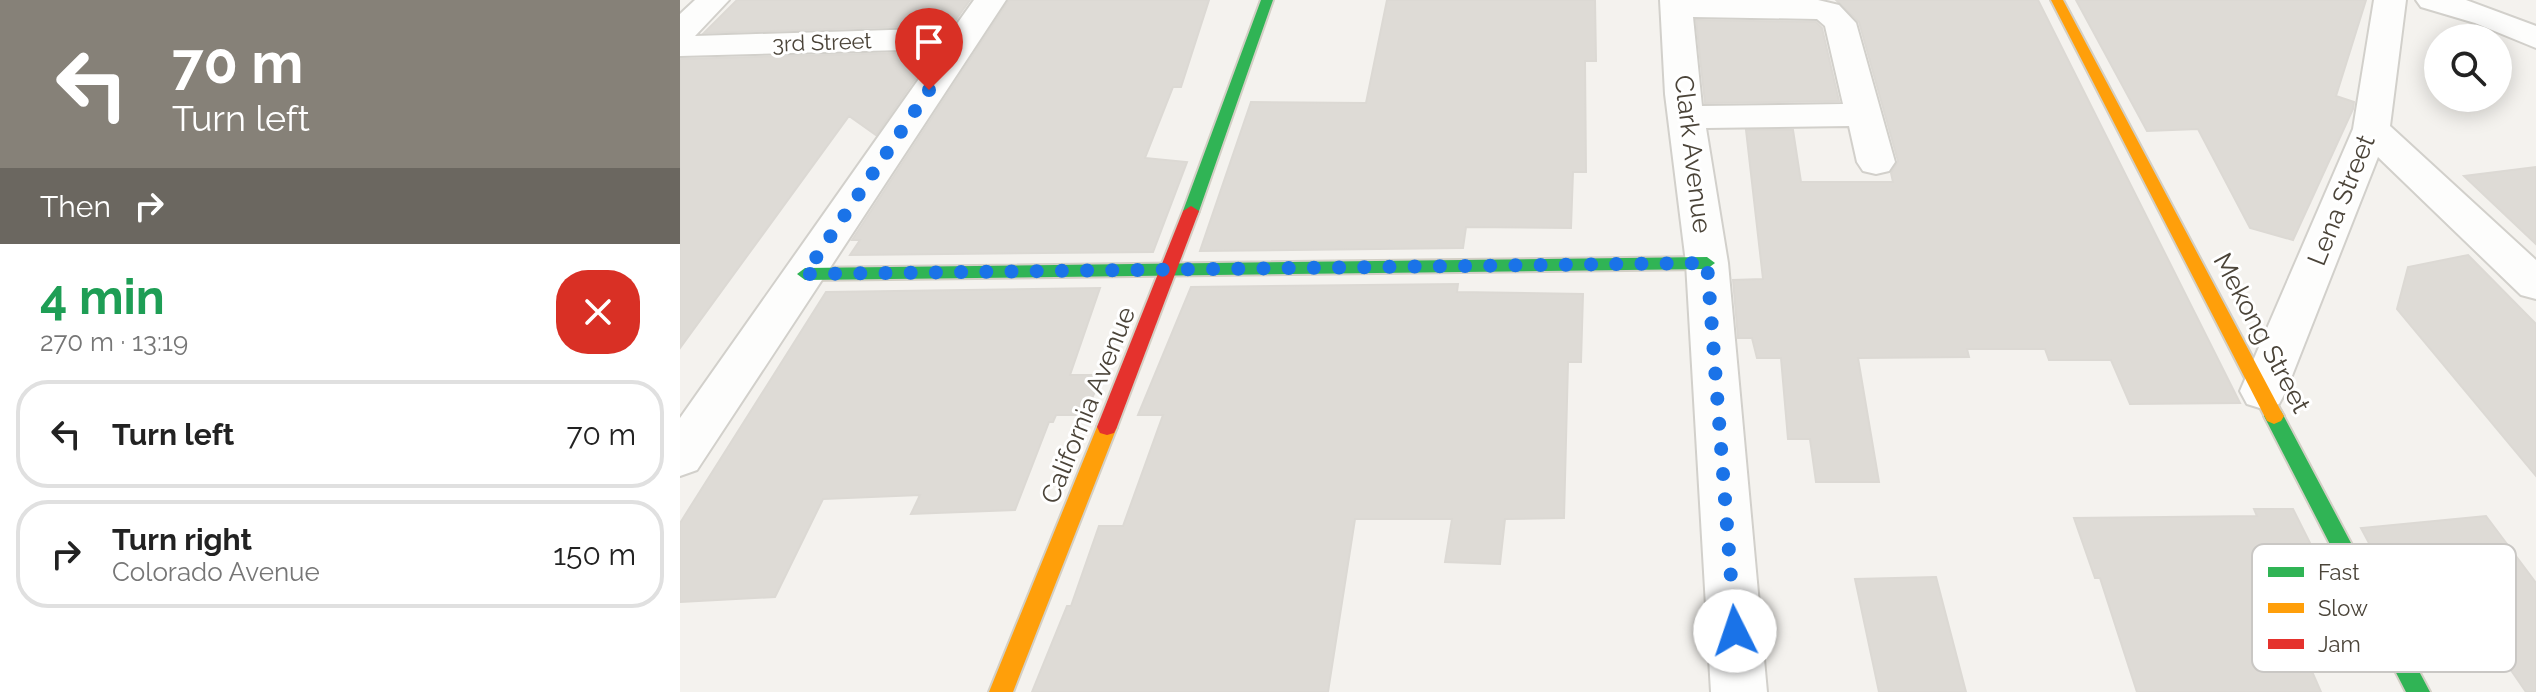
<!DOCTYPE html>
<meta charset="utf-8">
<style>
:root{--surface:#fff;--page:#f6f6f6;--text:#222;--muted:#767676;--line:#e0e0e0}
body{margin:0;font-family:Raleway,sans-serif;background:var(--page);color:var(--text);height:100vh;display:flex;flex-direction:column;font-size:30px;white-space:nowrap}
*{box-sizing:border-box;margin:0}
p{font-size:26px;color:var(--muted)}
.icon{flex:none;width:44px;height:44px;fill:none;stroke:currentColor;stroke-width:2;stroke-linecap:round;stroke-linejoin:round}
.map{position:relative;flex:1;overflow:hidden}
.side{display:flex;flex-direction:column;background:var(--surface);width:680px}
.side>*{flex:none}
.guide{background:#868178;color:#fff;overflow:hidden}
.fabs{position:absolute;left:1744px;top:24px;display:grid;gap:16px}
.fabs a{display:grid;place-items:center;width:88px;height:88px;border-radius:50%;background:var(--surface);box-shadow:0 4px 20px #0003;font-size:40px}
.pin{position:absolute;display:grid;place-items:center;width:68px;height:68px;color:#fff;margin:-82px -34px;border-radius:50% 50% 50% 0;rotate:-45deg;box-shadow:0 0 8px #0007}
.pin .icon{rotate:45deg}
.me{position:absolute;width:88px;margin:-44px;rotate:356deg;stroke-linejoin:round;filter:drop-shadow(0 0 6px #0008)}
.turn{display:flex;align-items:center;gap:28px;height:168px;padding:0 40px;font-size:36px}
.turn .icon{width:104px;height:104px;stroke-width:2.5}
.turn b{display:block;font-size:56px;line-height:68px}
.then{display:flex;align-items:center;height:76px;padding:0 40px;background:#0003;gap:16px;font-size:30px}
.round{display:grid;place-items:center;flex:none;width:84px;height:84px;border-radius:32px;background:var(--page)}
.headline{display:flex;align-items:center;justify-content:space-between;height:136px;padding:0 40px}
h1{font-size:48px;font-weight:700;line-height:60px;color:#1e9e55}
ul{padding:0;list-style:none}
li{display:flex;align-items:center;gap:24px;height:108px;margin:0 16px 12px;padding:0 24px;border:4px solid var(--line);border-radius:32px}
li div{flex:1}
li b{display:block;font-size:30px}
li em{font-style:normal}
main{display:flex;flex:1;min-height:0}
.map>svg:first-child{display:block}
.building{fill:#dedbd6;stroke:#dcd9d4;stroke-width:2}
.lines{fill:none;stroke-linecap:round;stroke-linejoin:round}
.street-casing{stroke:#d2d0cb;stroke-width:4}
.fast-casing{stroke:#d3cfc5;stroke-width:4}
.slow-casing{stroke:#d3cfc5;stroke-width:4}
.jam-casing{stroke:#d3cfc5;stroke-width:4}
.street{fill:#fdfdfc;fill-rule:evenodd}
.fast{fill:#30b455;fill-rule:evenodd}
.slow{fill:#ff9f0a;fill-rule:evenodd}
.jam{fill:#e5322d;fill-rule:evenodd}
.route{stroke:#1a73e8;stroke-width:14;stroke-dasharray:0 25.2}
.labels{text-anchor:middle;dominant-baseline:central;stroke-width:6;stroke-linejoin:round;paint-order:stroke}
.far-street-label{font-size:22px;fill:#4b4439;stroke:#fff}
.street-label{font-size:26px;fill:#4b4439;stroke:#fff}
.key{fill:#fff;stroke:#c9c7c4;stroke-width:2}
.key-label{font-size:22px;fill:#4b4439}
</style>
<main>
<section class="side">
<div class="guide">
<div class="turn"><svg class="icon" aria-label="left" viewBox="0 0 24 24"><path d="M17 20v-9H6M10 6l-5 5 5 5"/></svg><div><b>70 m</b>Turn left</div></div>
<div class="then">Then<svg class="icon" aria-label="right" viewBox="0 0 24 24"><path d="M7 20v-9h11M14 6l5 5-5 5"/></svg></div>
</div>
<div class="headline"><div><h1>4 min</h1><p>270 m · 13:19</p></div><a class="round" style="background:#d93025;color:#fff"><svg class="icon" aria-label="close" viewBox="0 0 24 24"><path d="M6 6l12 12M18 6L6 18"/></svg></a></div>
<ul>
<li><svg class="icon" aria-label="left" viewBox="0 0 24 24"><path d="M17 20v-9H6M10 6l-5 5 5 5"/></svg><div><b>Turn left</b></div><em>70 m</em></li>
<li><svg class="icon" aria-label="right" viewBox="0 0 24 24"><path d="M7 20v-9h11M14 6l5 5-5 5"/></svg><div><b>Turn right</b><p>Colorado Avenue</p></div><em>150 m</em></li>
</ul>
</section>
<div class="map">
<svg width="1856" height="692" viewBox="0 0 1856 692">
<rect width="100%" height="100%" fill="#f4f2ee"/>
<!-- building -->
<path class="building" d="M57 0H290L272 25 24 33Z
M329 0H529L501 87H493L465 158 507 162 473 252 170 255 180 240H172Z
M707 0H915L916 61H905L906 172H893L891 228 786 227 783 248 520 251 571 102 686 103Z
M1156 0H1358L1560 403 1450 404 1431 360H1369L1365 349H1287L1289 357 1178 358 1199 482H1136L1130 439H1108L1101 358H1077L1072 338H1058L1053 280 1083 279 1066 130H1113L1121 182H1213L1211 173 1218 161 1179 22Z
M1396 0H1686L1656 96 1674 102 1673 109 1613 240 1570 228 1518 129 1467 131Z
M1016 20 1136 22 1142 28 1159 101 1025 103Z
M254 52 196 135 169 116 0 348V59Z
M1856 167V244L1784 176Z
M1788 255 1856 324V476L1717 309 1728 267Z
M778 284 777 292 903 294 901 362H888L884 518 825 519 820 564 765 562 772 519H675L648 692H352L387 606H391L419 526H443L483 415H458L511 287Z
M420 288 390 375H422L405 415H376L373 422H369L335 510 231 514 240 495 143 499 95 597 0 602V523L146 292Z
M1574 509H1613L1692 667H1630L1641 692H1457L1420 578H1415L1394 518 1577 516Z
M1806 516 1856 583V692H1846L1793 615 1731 622 1681 528Z
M1256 577 1286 692H1199L1175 579Z"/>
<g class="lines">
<!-- street casing -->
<g class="street-casing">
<path id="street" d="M15 0H49L15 36 274 28 294 0H326L17 470 0 476V418L260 49 0 56V14Z
M980 0H1138L1159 5 1176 23 1215 162 1209 171 1196 174 1183 171 1177 162 1169 126 1026 128 1048 263 1087 692H1031L1006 263 985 94ZM1013 17 1137 19 1145 26 1163 104 1022 106Z
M1694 0H1726L1710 126 1856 260V299L1841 295 1698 157 1606 391 1599 404 1583 409 1567 404 1560 391 1673 129Z
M1736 0H1786L1856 26V48L1795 23 1741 7Z"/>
</g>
<!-- fast casing -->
<g class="fast-casing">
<path id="fast" d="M581 0H593L519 211 517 215H505L503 211Z
M1027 257 1035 263 1027 269 125 280 117 274 125 268Z
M1594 408 1601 411 1750 692H1726L1584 416 1587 411Z"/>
</g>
<!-- slow casing -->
<g class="slow-casing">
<path id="slow" d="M1371 0H1383L1601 411 1604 416 1601 421 1594 424 1587 421Z
M427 419 434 421 437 427 333 692H309L417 427 420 421Z"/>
</g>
<!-- jam casing -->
<g class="jam-casing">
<path id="jam" d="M511 206 519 211 437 427 434 433 427 435 420 433 417 427 503 211Z"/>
</g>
<!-- street -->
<use href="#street" class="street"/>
<!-- fast -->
<use href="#fast" class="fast"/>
<!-- slow -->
<use href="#slow" class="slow"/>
<!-- jam -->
<use href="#jam" class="jam"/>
</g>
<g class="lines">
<!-- route -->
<path class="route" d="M249 90 125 274 1027 263 1055 631"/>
</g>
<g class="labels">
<!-- far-street labels -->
<g class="far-street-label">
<text transform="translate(142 42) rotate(-2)">3rd Street</text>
</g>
<!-- street labels -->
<g class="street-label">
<text transform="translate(1013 154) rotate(83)">Clark Avenue</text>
<text transform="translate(1661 200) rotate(-68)">Lena Street</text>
<text transform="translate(1582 333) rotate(62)">Mekong Street</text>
<text transform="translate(408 405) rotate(-68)">California Avenue</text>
</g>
</g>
<!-- legend -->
<rect x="1572" y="544" width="264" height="128" rx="12" class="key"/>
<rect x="1588" y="567" width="36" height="10" fill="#30b455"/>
<rect x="1588" y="603" width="36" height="10" fill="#ff9f0a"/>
<rect x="1588" y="639" width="36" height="10" fill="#e5322d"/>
<g class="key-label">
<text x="1638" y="580">Fast</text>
<text x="1638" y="616">Slow</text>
<text x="1638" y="652">Jam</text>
</g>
</svg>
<div class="fabs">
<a><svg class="icon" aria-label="search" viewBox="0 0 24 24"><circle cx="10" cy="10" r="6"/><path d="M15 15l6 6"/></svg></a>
</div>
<div class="pin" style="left:249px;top:90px;background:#d93025"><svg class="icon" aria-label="arrive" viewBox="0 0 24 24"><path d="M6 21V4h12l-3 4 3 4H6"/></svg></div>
<svg class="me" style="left:1055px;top:631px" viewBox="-20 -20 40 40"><circle r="19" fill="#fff"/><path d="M0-13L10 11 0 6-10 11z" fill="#1a73e8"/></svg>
</div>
</main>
